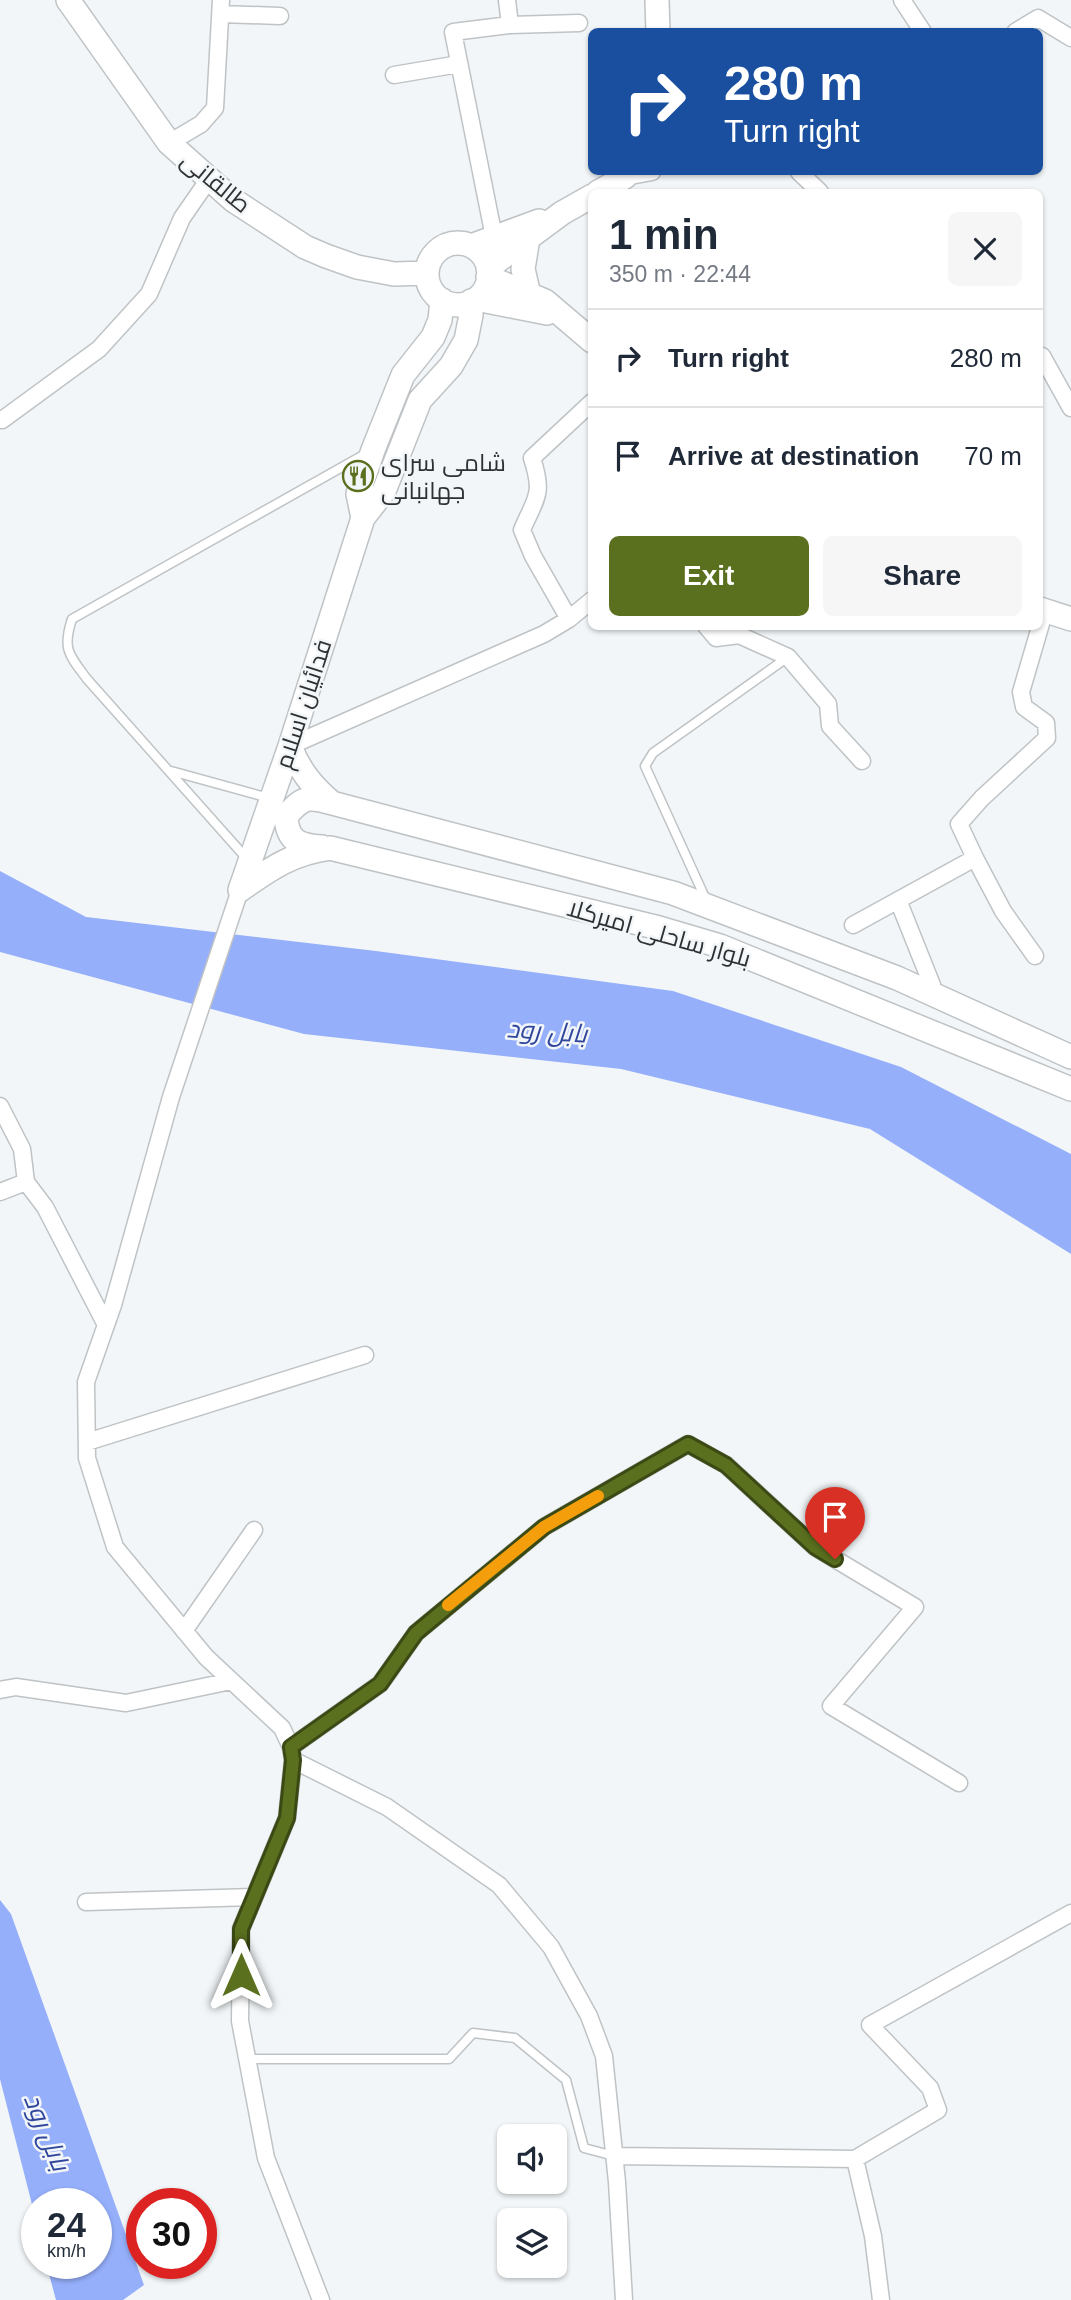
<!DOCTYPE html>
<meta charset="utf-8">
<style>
:root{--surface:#fff;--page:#f6f6f7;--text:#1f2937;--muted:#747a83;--line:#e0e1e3;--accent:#5b701f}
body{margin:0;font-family:Helvetica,Cairo,sans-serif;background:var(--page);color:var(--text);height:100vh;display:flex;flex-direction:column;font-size:26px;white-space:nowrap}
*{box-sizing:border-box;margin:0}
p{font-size:23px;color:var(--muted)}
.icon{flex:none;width:38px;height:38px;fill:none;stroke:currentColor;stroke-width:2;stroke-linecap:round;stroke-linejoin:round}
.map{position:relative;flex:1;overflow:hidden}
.sheet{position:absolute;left:588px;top:189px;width:455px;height:441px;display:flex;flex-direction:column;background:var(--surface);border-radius:10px;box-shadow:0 2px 5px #0004}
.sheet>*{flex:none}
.top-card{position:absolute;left:588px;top:28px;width:455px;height:147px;border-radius:10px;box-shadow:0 2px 5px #0004;background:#1a4fa0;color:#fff;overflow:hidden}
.buttons{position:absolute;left:497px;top:2124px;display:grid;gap:14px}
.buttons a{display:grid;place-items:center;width:70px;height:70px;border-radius:10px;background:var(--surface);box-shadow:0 2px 5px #0004;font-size:35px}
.speed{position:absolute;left:21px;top:2188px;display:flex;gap:14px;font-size:35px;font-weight:700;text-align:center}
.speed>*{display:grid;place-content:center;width:91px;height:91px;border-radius:50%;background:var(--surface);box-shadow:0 2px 5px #0004;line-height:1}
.speed small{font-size:18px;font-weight:400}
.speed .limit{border:10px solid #d22;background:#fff;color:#111}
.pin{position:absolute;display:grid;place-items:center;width:60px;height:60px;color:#fff;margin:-72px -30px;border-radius:50% 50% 50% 0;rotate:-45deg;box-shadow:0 0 7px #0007}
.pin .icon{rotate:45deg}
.me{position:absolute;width:77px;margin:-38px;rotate:0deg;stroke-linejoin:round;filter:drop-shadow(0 0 5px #0008)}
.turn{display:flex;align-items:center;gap:24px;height:147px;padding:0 21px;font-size:32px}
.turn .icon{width:91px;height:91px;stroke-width:2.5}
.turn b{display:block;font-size:49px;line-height:60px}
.round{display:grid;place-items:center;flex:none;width:74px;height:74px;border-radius:10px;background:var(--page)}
.head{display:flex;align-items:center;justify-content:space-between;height:119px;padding:0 21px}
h1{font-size:42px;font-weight:700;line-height:52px}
.cta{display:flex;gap:14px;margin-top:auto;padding:14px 21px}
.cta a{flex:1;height:80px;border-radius:10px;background:var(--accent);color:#fff;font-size:28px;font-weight:700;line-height:80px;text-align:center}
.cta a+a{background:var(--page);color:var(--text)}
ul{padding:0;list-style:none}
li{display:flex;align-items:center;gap:21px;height:98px;padding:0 21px;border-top:2px solid var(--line)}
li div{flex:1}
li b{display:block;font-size:26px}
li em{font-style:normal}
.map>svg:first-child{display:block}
.water{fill:#95affb}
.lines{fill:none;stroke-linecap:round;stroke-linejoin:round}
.service-casing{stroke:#bfc3c5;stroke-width:11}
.minor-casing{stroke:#bfc3c5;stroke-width:19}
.secondary-casing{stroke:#bfc3c5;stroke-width:26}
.service{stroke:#fff;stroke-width:8}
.minor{stroke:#fff;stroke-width:16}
.secondary{stroke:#fff;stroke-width:23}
.route-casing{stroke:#3b4914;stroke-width:18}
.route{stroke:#5b701f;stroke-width:12}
.slow{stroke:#f59e0b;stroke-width:12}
.labels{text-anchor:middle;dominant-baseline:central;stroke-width:5;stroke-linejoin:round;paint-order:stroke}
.street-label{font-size:24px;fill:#2e3031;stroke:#f2f6f8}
.poi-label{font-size:24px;fill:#2e3031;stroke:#f2f6f8;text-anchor:start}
.water-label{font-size:26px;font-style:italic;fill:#31469d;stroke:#f2f6f8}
</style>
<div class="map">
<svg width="1071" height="2300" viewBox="0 0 1071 2300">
<rect width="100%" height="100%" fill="#f2f6f8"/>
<!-- water -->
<path class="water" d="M0 871 86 917 376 951 673 991 901 1067 1071 1154V1254L870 1129 621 1069 304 1034 0 952Z
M0 1900 11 1914 144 2285 123 2300H56L46 2263H96V2203H37V2224L0 2079Z"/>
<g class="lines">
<!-- service casing -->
<g class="service-casing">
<path id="service" d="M171 771 269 798
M248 860 87 679C69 655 62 649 72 619L367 453
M707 902 645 766 653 753 788 657
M248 2059H449L473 2033 515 2038 566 2080 584 2148 614 2156"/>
</g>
<!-- minor casing -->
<g class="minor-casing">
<path id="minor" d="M507 0 510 25
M902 0 923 32
M221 14 280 16
M1015 32 1038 18 1071 38
M394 75 459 64
M169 143 201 124 215 108 221 0
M799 172 820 192
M625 177 652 172
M494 237 453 32 510 25 579 23
M1042 356 1071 408
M2 420 99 349 149 294 182 218 209 179
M569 619 533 556 522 530C536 497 544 495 532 458L592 402
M706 626 716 638 739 635 788 657 828 704 830 726 862 761
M290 746 544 634 569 619 592 600
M975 858 1003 911 1035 956
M240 890 171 1097 113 1305 86 1382 87 1458 115 1547 206 1657 282 1728 291 1747 293 1760 287 1818 241 1929 240 2021 266 2158 321 2300
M898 900 932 985
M853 925 975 858 959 824 982 798 1047 738 1046 723 1024 707 1021 692 1045 610
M0 1106 22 1149 26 1182 45 1207 106 1325
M0 1192 26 1182
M87 1442 365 1355
M184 1631 254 1530
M0 1690 16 1687 126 1703 231 1681
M291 1747 380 1684 416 1633 544 1527 688 1444 726 1465 815 1547 915 1607 831 1706 959 1783
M293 1760 387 1807 499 1885 551 1947 589 2016 604 2056 617 2182 624 2300
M86 1902 253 1897
M614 2156 855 2159 873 2236 881 2300
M855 2159 938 2110 930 2088 870 2025 1071 1913"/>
</g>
<!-- secondary casing -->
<g class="secondary-casing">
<path id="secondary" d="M68 0 169 143 233 200 305 247 326 256 357 267 394 274 426 273
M657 0 658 32
M598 192 625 177 628 172
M528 238 523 269 529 295
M427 274a31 31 0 1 1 62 0a31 31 0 1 1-62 0Z
M471 246 539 221
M488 268 562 213 592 196
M488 277 545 301 592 341
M476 299 547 313
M363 518 358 494 373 450 403 375 433 337 440 320 442 300
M1040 609 1071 619
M290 746C299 770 312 786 332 803L673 893 897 978 1071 1057
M322 847C299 846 287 841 286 816 303 797 307 796 332 803
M240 890C270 869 292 853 330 848L659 928 720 946 1071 1089
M240 890 290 746 363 518 384 491 420 400 451 366 466 340 471 315V301"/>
</g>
<!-- service -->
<use href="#service" class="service"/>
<!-- minor -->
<use href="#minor" class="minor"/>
<!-- secondary -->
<use href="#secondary" class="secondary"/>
</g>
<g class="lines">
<!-- route casing -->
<g class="route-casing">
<path id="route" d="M241 1975V1929L287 1818 293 1760 291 1747 380 1684 416 1633 544 1527 688 1444 726 1465 815 1547 835 1559"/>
</g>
<!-- route -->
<use href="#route" class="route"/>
<!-- slow -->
<path class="slow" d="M448 1605 544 1527 598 1496"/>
</g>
<!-- icons -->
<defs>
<g id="restaurant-ring" transform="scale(1.575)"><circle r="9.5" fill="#f2f6f8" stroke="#5b701f" stroke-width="1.5"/><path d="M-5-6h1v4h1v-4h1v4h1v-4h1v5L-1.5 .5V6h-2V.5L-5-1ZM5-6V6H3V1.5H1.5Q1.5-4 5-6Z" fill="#5b701f"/></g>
</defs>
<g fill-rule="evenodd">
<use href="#restaurant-ring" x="358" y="476"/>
</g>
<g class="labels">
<!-- street labels -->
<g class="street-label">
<text transform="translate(216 182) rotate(39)">طالقانی</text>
<text transform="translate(303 704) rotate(-72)">فدائیان اسلام</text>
<text transform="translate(659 933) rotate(16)">بلوار ساحلی امیرکلا</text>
</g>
<!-- poi labels -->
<g class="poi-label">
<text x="381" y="462">شامی سرای<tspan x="381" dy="28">جهانبانی</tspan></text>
</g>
<!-- water labels -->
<g class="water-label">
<text transform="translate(547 1031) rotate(4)">بابل رود</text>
<text transform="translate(47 2132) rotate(68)">بابل رود</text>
</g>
</g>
</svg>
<div class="buttons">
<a><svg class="icon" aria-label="sound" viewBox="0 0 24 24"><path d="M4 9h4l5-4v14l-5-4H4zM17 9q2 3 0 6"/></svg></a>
<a><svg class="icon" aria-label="layers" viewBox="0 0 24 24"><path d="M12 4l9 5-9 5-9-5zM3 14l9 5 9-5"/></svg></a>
</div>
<div class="speed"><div>24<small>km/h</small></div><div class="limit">30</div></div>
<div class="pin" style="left:835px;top:1559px;background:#d93025"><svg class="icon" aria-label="arrive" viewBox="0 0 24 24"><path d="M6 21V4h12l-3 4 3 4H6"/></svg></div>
<svg class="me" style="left:241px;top:1975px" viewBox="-20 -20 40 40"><path d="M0-17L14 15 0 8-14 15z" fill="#5b701f" stroke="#fff" stroke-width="4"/></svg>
<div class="top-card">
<div class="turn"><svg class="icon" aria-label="right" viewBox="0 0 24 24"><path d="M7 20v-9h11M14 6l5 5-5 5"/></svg><div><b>280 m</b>Turn right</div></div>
</div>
<section class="sheet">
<div class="head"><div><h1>1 min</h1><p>350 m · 22:44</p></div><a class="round"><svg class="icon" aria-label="close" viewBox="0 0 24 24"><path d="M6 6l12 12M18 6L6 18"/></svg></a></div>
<ul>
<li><svg class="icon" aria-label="right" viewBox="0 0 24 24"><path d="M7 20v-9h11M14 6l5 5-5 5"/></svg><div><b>Turn right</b></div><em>280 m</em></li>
<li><svg class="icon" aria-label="arrive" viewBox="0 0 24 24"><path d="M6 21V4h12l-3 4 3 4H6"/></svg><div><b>Arrive at destination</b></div><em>70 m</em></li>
</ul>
<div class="cta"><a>Exit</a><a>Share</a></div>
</section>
</div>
